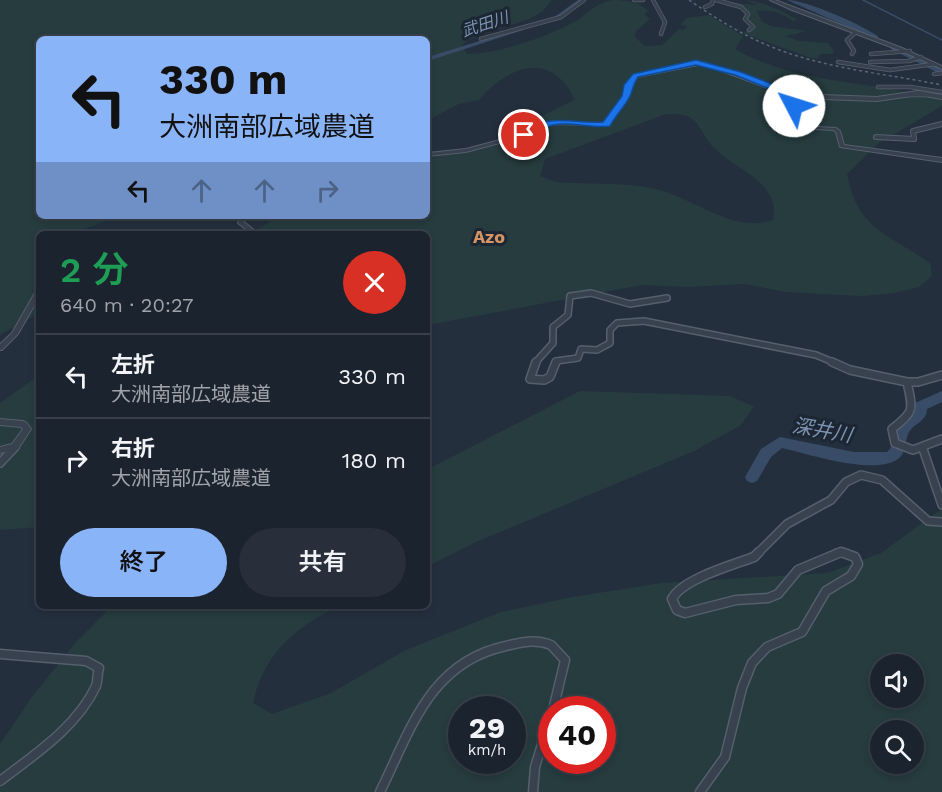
<!DOCTYPE html>
<html lang="ja">
<meta charset="utf-8">
<style>
:root{--surface:#1b232e;--page:#282f3a;--text:#f1f3f6;--muted:#a0a4aa;--line:#39404a;--accent:#8ab4f8}
body{margin:0;font-family:"Work Sans","Noto Sans JP",sans-serif;background:var(--page);color:var(--text);height:100vh;display:flex;flex-direction:column;font-size:22px;white-space:nowrap}
*{box-sizing:border-box;margin:0}
p{font-size:20px;color:var(--muted)}
.icon{flex:none;width:33px;height:33px;fill:none;stroke:currentColor;stroke-width:2;stroke-linecap:round;stroke-linejoin:round}
.map{position:relative;flex:1;overflow:hidden}
.panel{position:absolute;left:36px;top:231px;width:394px;height:378px;display:flex;flex-direction:column;background:var(--surface);border-radius:9px;box-shadow:0 3px 9px #0003,0 0 0 2px var(--line)}
.panel>*{flex:none}
.banner{position:absolute;left:36px;top:36px;width:394px;height:183px;border-radius:9px;box-shadow:0 3px 9px #0003,0 0 0 2px var(--line);background:#8ab4f8;color:#111;overflow:hidden}
.fabs{position:absolute;left:870px;top:654px;display:grid;gap:12px}
.fabs a{display:grid;place-items:center;width:54px;height:54px;border-radius:50%;background:var(--surface);box-shadow:0 3px 9px #0003,0 0 0 2px var(--line);font-size:30px}
.speed{position:absolute;left:448px;top:696px;display:flex;gap:12px;font-size:30px;font-weight:700;text-align:center}
.speed>*{display:grid;place-content:center;width:78px;height:78px;border-radius:50%;background:var(--surface);box-shadow:0 3px 9px #0003,0 0 0 2px var(--line);line-height:1}
.speed small{font-size:15px;font-weight:400}
.speed .limit{border:9px solid #d22;background:#fff;color:#111}
.pin{position:absolute;display:grid;place-items:center;width:51px;height:51px;color:#fff;margin:-26px;border:3px solid #fff;border-radius:50%;box-shadow:0 2px 6px #0007}
.me{position:absolute;width:66px;margin:-33px;rotate:310deg;stroke-linejoin:round;filter:drop-shadow(0 0 4px #0008)}
.turn{display:flex;align-items:center;gap:21px;height:126px;padding:0 24px;font-size:27px}
.turn .icon{width:78px;height:78px;stroke-width:2.5}
.turn b{display:block;font-size:42px;line-height:51px}
.lanes{display:flex;align-items:center;height:57px;padding:0 24px;background:#0003;justify-content:center;gap:30px;direction:ltr}
.lanes .off{opacity:.35}
.round{display:grid;place-items:center;flex:none;width:63px;height:63px;border-radius:32px;background:var(--page)}
.head{display:flex;align-items:center;justify-content:space-between;height:102px;padding:0 24px}
h1{font-size:36px;font-weight:600;line-height:45px;color:#1e9e55}
.primary-button{display:flex;gap:12px;margin-top:auto;padding:12px 24px}
.primary-button a{flex:1;height:69px;border-radius:36px;background:var(--accent);color:#111;font-size:24px;font-weight:600;line-height:69px;text-align:center}
.primary-button a+a{background:var(--page);color:var(--text)}
ul{padding:0;list-style:none}
li{display:flex;align-items:center;gap:18px;height:84px;padding:0 24px;border-top:2px solid var(--line)}
li div{flex:1}
li b{display:block;font-size:22px}
li em{font-style:normal}
.map>svg:first-child{display:block}
.green{fill:#263c3f;fill-rule:evenodd}
.lines{fill:none;stroke-linecap:round;stroke-linejoin:round}
.stream{stroke:#394c67;stroke-width:1.5}
.river{fill:#394c67;fill-rule:evenodd}
.minor-far4-casing{stroke:#565f6c;stroke-width:4.5}
.minor-far3-casing{stroke:#565f6c;stroke-width:6}
.minor-far2-casing{stroke:#565f6c;stroke-width:8}
.minor-far1-casing{stroke:#565f6c;stroke-width:10}
.minor-casing{stroke:#565f6c;stroke-width:11}
.tertiary-casing{stroke:#565f6c;stroke-width:2}
.minor-far4{stroke:#38414e;stroke-width:3}
.minor-far3{stroke:#38414e;stroke-width:4}
.minor-far2{stroke:#38414e;stroke-width:5}
.minor-far1{stroke:#38414e;stroke-width:7}
.minor{stroke:#38414e;stroke-width:8}
.tertiary{fill:#38414e;fill-rule:evenodd}
.rail{stroke:#5a6575;stroke-width:1.5;stroke-dasharray:3 3;stroke-linecap:butt}
.route{fill:#1a73e8;stroke:#114b97;stroke-width:1.5}
.labels{text-anchor:middle;dominant-baseline:central;stroke-width:6;stroke-linejoin:round;paint-order:stroke}
.far-water-label{font-size:16px;font-style:italic;fill:#7c92b1;stroke:#1d2633}
.far-quarter-label{font-size:18px;font-weight:bold;fill:#d59563;stroke:#1d2633}
.water-label{font-size:20px;font-style:italic;fill:#7c92b1;stroke:#1d2633}
</style>
<div class="map">
<svg width="942" height="792" viewBox="0 0 942 792">
<rect width="100%" height="100%" fill="#242f3e"/>
<!-- green -->
<path class="green" d="M0 0H552L543 11 529 19 467 40 462 46 467 54C498 54 546 37 574 22 587 15 595 3 612 0 625 0 641 2 648 11L644 14 650 19 636 31 635 37 645 46 662 45 679 29 684 30 687 26 681 25 686 18 709 15 743 36 735 49C798 85 875 81 942 100V106L879 143 847 174C857 229 888 234 930 263L932 276 919 287 894 293 861 296 785 292 745 284 688 287 642 285 428 325V234H250L279 216H428V158L466 152 523 138 532 121 574 100C572 91 565 83 558 77 532 54 496 79 479 100L459 104 428 120V39H39V216H119L70 234H39V313L0 335ZM666 114C674 114 682 114 689 117 700 123 704 137 712 146 734 170 781 181 773 220 734 233 699 202 663 191 630 181 590 185 556 182L540 176 545 159Z
M746 0C766 3 781 10 797 20L792 21C785 13 767 9 757 11L762 22 771 26 807 31 786 36 799 41 828 43 834 51 832 54H820L817 59 808 57 743 33 754 27 747 19 749 13 728 3 757 5Z
M39 375V527L0 530V403Z
M580 391 730 396 754 407 740 426 694 451 476 542 428 566V469Z
M942 499V792H0V744L34 694 78 640 112 606H340C296 626 264 653 253 703L272 714 331 693 406 650 501 612 573 597 661 583 827 573 881 553 940 510ZM880 664H914V698H880ZM462 710H513V760H462ZM552 710H603V760H552ZM880 730H914V764H880Z"/>
<g class="lines">
<!-- stream -->
<path class="stream" d="M863 0 942 40"/>
<!-- river -->
<path class="river" d="M578 0H585L557 20 541 25 538 23 553 18Z
M787 0C806 0 863 25 879 37L873 38Z
M518 29 523 30 428 61V57Z
M894 45 942 70V75L891 49 890 47Z
M942 391V402L927 409C927 422 913 423 908 434 905 442 906 454 898 459 874 476 809 454 782 448L771 457 757 481 752 483 747 481 745 477 761 449 780 437 854 452H887L890 449 898 426 913 413 915 403Z"/>
<!-- minor-far4 casing -->
<g class="minor-far4-casing">
<path id="minor-far4" d="M634 0H643
M653 0 665 22 661 34
M716 0 741 7 748 14 745 19 753 27 749 30
M705 7 712 4 713 0
M481 39 561 17 584 0
M852 54 854 51 847 40 855 33
M871 54 910 51
M838 62 890 70 934 64
M870 62 909 61 921 57
M934 74 942 73
M878 87H910L942 92
M907 95H928"/>
</g>
<!-- minor-far3 casing -->
<g class="minor-far3-casing">
<path id="minor-far3" d="M920 93 942 97
M794 96 877 99 918 93
M876 137 914 139 913 131 942 124"/>
</g>
<!-- minor-far2 casing -->
<g class="minor-far2-casing">
<path id="minor-far2" d="M535 363 553 343V327L568 315 570 296 591 293 630 304 667 298
M555 363 556 361 578 358 581 349 597 350 610 343V330L617 323 644 321 816 355 835 363"/>
</g>
<!-- minor-far1 casing -->
<g class="minor-far1-casing">
<path id="minor-far1" d="M536 362 530 379 544 380 550 377 556 362
M832 362 850 370 907 382C913 410 915 411 892 429L895 443 913 450 942 439
M907 382H918L942 375
M923 449 942 505
M0 463 15 447
M758 553 787 524 831 500 846 482 861 475 882 480 928 521 942 522
M837 553H844"/>
</g>
<!-- minor casing -->
<g class="minor-casing">
<path id="minor" d="M0 654 86 661 99 668C97 674 98 681 96 686 77 727 34 755 0 781
M380 792C411 729 430 662 506 646 521 642 536 639 551 645L565 660 553 710
M533 792 535 767 552 712
M700 792 725 757 742 688 752 663 767 647 802 632 826 591 851 576 858 564 855 557 841 552 798 570 778 594 768 598 736 600 685 613 677 610 672 599C682 579 733 565 754 557L759 552"/>
</g>
<!-- tertiary casing -->
<g class="tertiary-casing">
<path id="tertiary" d="M770 0H775L902 48 942 66V69L899 50 792 10Z
M703 62 796 95V106L787 117 788 120 798 126 836 128 840 131 844 145 942 158V162L840 147 836 132 833 130 797 128 784 122 783 117 792 106V97L703 64 637 77 626 99 614 114 609 125 549 124 526 136 466 152 428 156V153L466 149 522 134 548 122 605 123 611 113 622 99 633 75Z
M240 216H246L244 222 259 234H252L239 224 238 223Z
M39 289V297L18 334 2 350H0V344L12 333 36 291Z
M0 419 23 421C27 422 29 426 31 429L18 449 0 453V447L12 444 23 429 21 427 0 425Z"/>
</g>
<!-- minor-far4 -->
<use href="#minor-far4" class="minor-far4"/>
<!-- minor-far3 -->
<use href="#minor-far3" class="minor-far3"/>
<!-- minor-far2 -->
<use href="#minor-far2" class="minor-far2"/>
<!-- minor-far1 -->
<use href="#minor-far1" class="minor-far1"/>
<!-- minor -->
<use href="#minor" class="minor"/>
<!-- tertiary -->
<use href="#tertiary" class="tertiary"/>
<!-- rail -->
<path class="rail" d="M689 0C717 19 745 37 777 49 829 69 887 74 942 85"/>
</g>
<!-- route -->
<path class="route" d="M696 60 741 72 797 94 798 106 791 108 790 97 735 75 696 65 638 77C633 84 633 89 630 96 626 105 615 116 610 126 591 129 571 121 553 125 543 127 529 141 519 135 548 111 571 124 603 122L622 96 624 85 633 74Z"/>
<g class="labels">
<!-- far-water labels -->
<g class="far-water-label">
<text transform="translate(485 24) rotate(-18)">武田川</text>
</g>
<!-- far-quarter labels -->
<g class="far-quarter-label">
<text x="489" y="236">Azo</text>
</g>
<!-- water labels -->
<g class="water-label">
<text transform="translate(822 430) rotate(10)">深井川</text>
</g>
</g>
</svg>
<div class="fabs">
<a><svg class="icon" aria-label="sound" viewBox="0 0 24 24"><path d="M4 9h4l5-4v14l-5-4H4zM17 9q2 3 0 6"/></svg></a>
<a><svg class="icon" aria-label="search" viewBox="0 0 24 24"><circle cx="10" cy="10" r="6"/><path d="M15 15l6 6"/></svg></a>
</div>
<div class="speed"><div>29<small>km/h</small></div><div class="limit">40</div></div>
<div class="pin" style="left:524px;top:135px;background:#d93025"><svg class="icon" aria-label="arrive" viewBox="0 0 24 24"><path d="M6 21V4h12l-3 4 3 4H6"/></svg></div>
<svg class="me" style="left:794px;top:106px" viewBox="-20 -20 40 40"><circle r="19" fill="#fff"/><path d="M0-13L10 11 0 6-10 11z" fill="#1a73e8"/></svg>
<div class="banner">
<div class="turn"><svg class="icon" aria-label="left" viewBox="0 0 24 24"><path d="M17 20v-9H6M10 6l-5 5 5 5"/></svg><div><b>330 m</b>大洲南部広域農道</div></div>
<div class="lanes"><svg class="icon" aria-label="left" viewBox="0 0 24 24"><path d="M17 20v-9H6M10 6l-5 5 5 5"/></svg><svg class="icon off" aria-label="ahead" viewBox="0 0 24 24"><path d="M12 20V5M6 11l6-6 6 6"/></svg><svg class="icon off" aria-label="ahead" viewBox="0 0 24 24"><path d="M12 20V5M6 11l6-6 6 6"/></svg><svg class="icon off" aria-label="right" viewBox="0 0 24 24"><path d="M7 20v-9h11M14 6l5 5-5 5"/></svg></div>
</div>
<section class="panel">
<div class="head"><div><h1>2 分</h1><p>640 m · 20:27</p></div><a class="round" style="background:#d93025;color:#fff"><svg class="icon" aria-label="close" viewBox="0 0 24 24"><path d="M6 6l12 12M18 6L6 18"/></svg></a></div>
<ul>
<li><svg class="icon" aria-label="left" viewBox="0 0 24 24"><path d="M17 20v-9H6M10 6l-5 5 5 5"/></svg><div><b>左折</b><p>大洲南部広域農道</p></div><em>330 m</em></li>
<li><svg class="icon" aria-label="right" viewBox="0 0 24 24"><path d="M7 20v-9h11M14 6l5 5-5 5"/></svg><div><b>右折</b><p>大洲南部広域農道</p></div><em>180 m</em></li>
</ul>
<div class="primary-button"><a>終了</a><a>共有</a></div>
</section>
</div>
